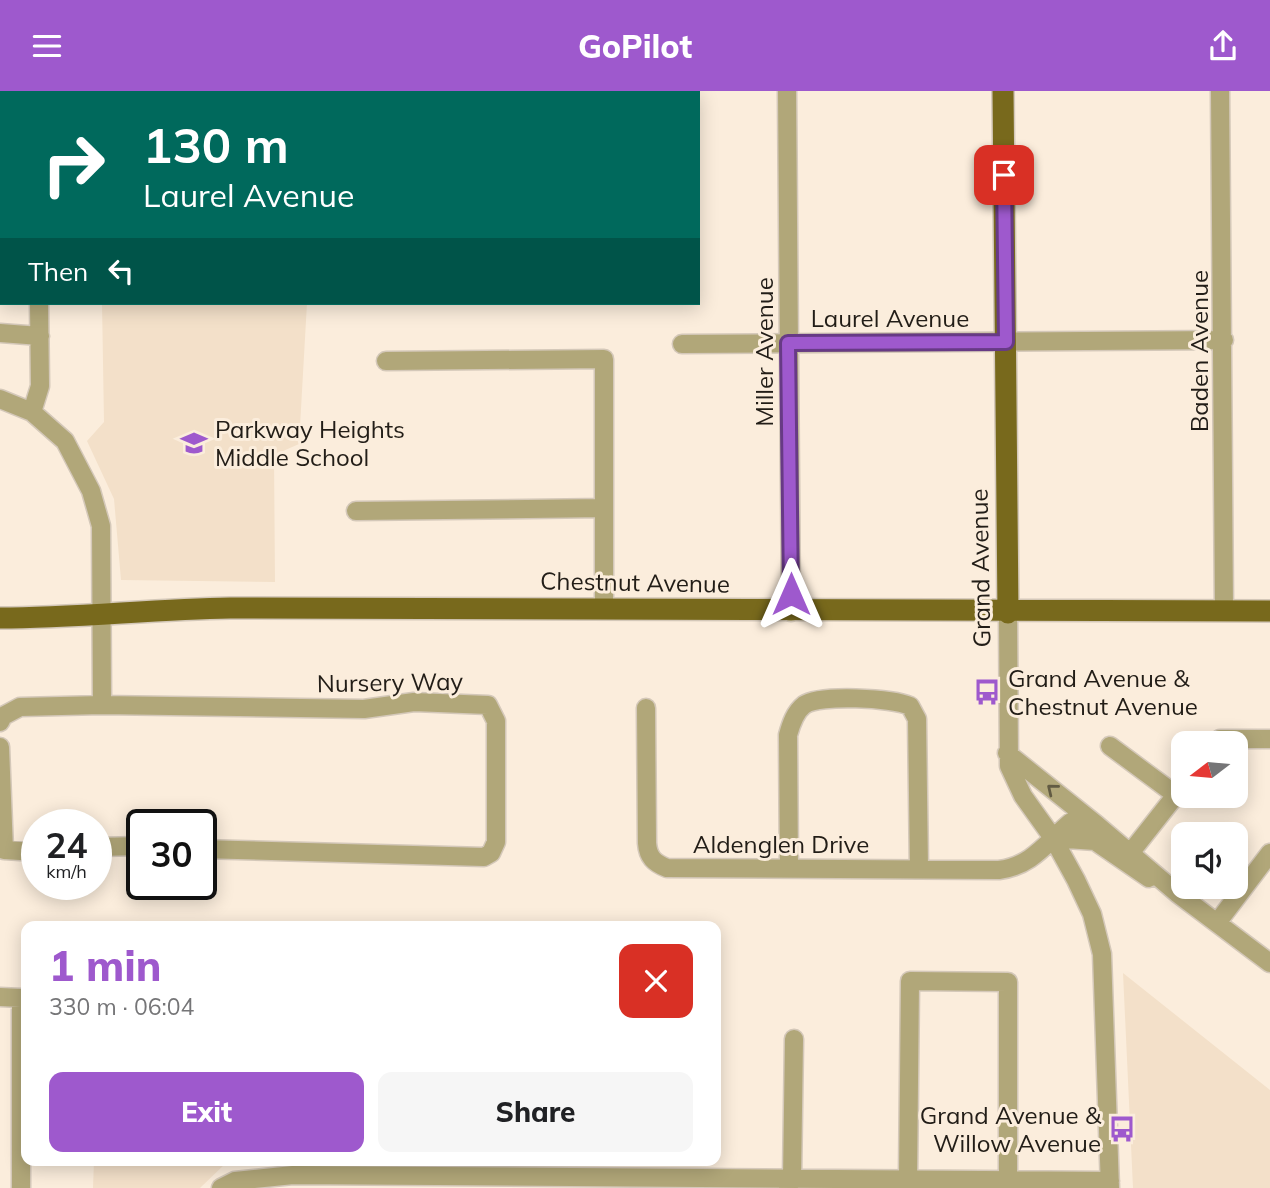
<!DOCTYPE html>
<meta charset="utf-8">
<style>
:root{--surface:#fff;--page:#f6f6f6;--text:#202124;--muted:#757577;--accent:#9e59cd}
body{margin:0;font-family:Mulish,sans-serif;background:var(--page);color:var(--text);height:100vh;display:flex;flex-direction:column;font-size:26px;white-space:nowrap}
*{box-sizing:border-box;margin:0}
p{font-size:23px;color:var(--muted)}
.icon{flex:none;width:38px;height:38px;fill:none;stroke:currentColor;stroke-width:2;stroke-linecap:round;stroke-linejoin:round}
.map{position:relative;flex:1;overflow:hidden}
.side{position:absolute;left:21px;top:830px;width:700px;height:245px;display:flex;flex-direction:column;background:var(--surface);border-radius:14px;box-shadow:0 4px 18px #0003}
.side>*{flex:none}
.hud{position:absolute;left:0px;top:0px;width:700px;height:214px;box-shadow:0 4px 18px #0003;background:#00695c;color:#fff;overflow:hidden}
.needle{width:46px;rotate:254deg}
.tools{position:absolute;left:1171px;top:640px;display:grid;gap:14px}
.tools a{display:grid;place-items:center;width:77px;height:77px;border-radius:14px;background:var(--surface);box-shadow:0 4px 18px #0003;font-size:35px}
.speed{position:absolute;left:21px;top:718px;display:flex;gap:14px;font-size:35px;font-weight:700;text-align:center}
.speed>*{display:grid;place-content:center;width:91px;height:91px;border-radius:50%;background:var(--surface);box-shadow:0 4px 18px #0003;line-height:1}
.speed small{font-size:18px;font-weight:400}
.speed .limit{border:4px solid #111;border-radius:10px;background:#fff;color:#111}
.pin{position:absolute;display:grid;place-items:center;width:60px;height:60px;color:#fff;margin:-30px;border-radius:14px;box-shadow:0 4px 10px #0006}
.me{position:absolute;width:77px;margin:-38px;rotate:0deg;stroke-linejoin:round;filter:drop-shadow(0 0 5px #0008)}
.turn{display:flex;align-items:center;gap:24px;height:147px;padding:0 28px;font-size:32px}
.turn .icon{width:91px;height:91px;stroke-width:2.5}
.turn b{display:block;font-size:49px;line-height:60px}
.then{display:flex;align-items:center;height:66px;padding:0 28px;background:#0003;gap:14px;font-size:26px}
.round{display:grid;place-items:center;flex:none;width:74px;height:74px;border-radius:14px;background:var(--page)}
.headline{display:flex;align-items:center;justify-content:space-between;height:119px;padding:0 28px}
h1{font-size:42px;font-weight:800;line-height:52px;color:var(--accent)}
.cta{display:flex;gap:14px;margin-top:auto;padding:14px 28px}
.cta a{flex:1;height:80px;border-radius:14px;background:var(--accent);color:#fff;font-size:28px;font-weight:800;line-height:80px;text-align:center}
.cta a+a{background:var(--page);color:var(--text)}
header{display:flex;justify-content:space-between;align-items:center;height:91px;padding:0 28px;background:var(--accent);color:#fff;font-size:32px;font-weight:800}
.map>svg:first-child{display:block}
.built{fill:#f3e0c9}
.grass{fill:#f4c4c0}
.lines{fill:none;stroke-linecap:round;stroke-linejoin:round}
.minor-casing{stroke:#d4c8b9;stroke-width:21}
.major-casing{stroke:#d4c8b9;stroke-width:24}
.minor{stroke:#b1a779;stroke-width:18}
.major{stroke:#78691c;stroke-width:21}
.oneway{stroke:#625b43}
.route-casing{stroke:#673a85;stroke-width:18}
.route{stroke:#9e59cd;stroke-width:12}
.labels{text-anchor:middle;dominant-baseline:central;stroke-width:6;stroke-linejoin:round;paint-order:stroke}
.street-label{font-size:24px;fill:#221d17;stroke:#fbeddc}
.poi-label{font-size:24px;fill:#221d17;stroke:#fbeddc;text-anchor:start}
</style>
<header><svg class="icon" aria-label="menu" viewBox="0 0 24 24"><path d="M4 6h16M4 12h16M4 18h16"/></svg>GoPilot<svg class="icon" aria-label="share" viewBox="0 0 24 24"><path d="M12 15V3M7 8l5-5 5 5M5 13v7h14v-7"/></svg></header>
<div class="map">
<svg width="1270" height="1097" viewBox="0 0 1270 1097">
<rect width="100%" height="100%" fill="#fbeddc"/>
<!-- built -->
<path class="built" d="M99 0H673V2H99Z
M102 212H307L299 353 274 364 275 491 121 489 114 408 87 350 104 331Z
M1123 882 1270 999V1097H1133Z
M94 1069H279L226 1072 200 1097H93Z"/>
<!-- grass -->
<path class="grass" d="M476 0H656V2H476Z"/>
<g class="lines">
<!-- minor casing -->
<g class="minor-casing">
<path id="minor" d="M787 0 791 521
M1220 0 1224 520
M0 242 40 245
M682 253 1224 249
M386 270 604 268V516
M0 308 32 321 65 350 91 400 101 435 102 614
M32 321 40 295 39 212
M356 420 604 417
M1008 522 1009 675 1023 705 1053 747 1076 789 1092 823 1102 863 1110 1097
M646 617 647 752C648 766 654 772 667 777L999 779C1032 775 1047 751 1071 731L1097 734 1177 802 1270 872
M0 631 3 625 20 616 102 614 364 618 414 611 488 614 496 630V751L491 762 484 766 201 758
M1216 653 1220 648H1270
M1110 655 1176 704
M0 656 4 759 37 761
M1007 662 1097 734
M1053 747 1095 750 1149 787
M96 756 142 755
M1131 761 1183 695
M789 777 788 644C791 633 795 621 804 614 820 603 892 607 910 615L917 628 919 778
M1217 832 1270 762
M0 906 21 907V1097
M908 1089 910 890 1008 891V1089
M221 1097 235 1090 293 1084 1110 1090
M788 1097 792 1088 794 948"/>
</g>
<!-- major casing -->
<g class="major-casing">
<path id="major" d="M1003 0 1008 522
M0 527C77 527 153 518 230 517 577 515 923 522 1270 520"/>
</g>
<!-- minor -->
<use href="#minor" class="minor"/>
<!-- major -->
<use href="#major" class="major"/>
</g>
<!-- one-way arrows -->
<defs><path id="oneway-chevron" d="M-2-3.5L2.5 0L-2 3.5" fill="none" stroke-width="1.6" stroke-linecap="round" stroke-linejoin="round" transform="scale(1.75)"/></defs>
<use class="oneway" href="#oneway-chevron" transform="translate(1052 698) rotate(-141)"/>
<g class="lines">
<!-- route casing -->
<g class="route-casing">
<path id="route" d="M791 503 788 252 1006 251 1004 84"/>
</g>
<!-- route -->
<use href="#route" class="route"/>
</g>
<!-- icons -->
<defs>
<g id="school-bare" transform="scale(2.1)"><path d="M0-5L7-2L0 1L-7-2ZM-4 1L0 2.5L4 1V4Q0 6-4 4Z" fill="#9e59cd" stroke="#fbeddc" stroke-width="2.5" paint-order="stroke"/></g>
<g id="bus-bare" transform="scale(2.1)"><path d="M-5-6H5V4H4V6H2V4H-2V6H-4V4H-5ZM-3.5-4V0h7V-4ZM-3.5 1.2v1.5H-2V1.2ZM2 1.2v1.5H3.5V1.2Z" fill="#9e59cd" stroke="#fbeddc" stroke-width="2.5" paint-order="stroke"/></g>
</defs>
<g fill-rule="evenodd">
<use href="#school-bare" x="194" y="352"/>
<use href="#bus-bare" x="987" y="601"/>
<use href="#bus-bare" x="1122" y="1038"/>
</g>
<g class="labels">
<!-- street labels -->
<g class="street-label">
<text x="890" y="227">Laurel Avenue</text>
<text transform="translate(1199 260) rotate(-90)">Baden Avenue</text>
<text transform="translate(764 261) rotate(-90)">Miller Avenue</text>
<text transform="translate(980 477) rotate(-91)">Grand Avenue</text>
<text transform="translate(635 491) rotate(1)">Chestnut Avenue</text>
<text transform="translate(390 591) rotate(-1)">Nursery Way</text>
<text x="781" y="753">Aldenglen Drive</text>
</g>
<!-- poi labels -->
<g class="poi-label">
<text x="215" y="338">Parkway Heights<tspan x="215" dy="28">Middle School</tspan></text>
<text x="1008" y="587">Grand Avenue &amp;<tspan x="1008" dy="28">Chestnut Avenue</tspan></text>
<text x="1101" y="1024" text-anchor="end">Grand Avenue &amp;<tspan x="1101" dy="28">Willow Avenue</tspan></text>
</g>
</g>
</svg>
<div class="tools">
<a><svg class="needle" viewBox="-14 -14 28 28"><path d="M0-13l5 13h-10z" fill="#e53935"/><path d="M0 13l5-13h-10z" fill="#757577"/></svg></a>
<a><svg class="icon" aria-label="sound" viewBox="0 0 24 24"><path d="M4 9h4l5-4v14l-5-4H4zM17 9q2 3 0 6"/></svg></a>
</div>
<div class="speed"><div>24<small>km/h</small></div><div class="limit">30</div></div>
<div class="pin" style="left:1004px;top:84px;background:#d93025"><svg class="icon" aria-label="arrive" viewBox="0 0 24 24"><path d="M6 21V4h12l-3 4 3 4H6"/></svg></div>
<svg class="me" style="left:791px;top:503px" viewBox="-20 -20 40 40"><path d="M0-17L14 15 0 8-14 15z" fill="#9e59cd" stroke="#fff" stroke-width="4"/></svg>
<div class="hud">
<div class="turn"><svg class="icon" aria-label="right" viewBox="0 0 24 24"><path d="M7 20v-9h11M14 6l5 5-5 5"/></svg><div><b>130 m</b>Laurel Avenue</div></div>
<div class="then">Then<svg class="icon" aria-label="left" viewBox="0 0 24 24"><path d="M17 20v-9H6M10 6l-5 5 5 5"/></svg></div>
</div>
<section class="side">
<div class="headline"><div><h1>1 min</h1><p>330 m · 06:04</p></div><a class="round" style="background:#d93025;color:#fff"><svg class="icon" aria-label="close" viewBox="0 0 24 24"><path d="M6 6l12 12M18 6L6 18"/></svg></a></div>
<div class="cta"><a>Exit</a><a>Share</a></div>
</section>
</div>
